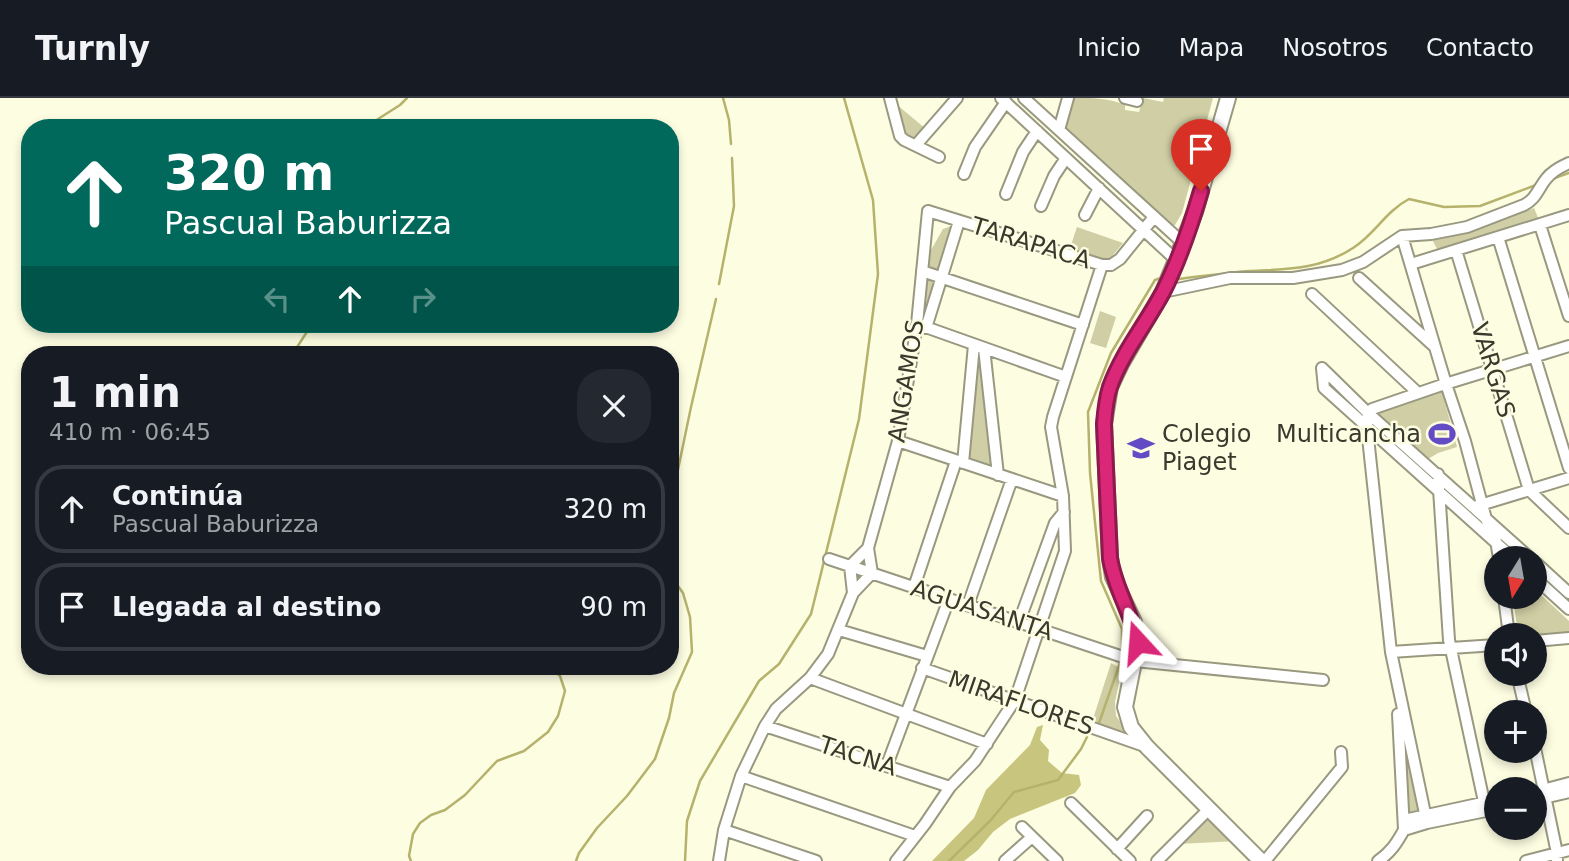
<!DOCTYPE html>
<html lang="es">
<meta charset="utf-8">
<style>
:root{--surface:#171b24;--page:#242831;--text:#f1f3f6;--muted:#9ea1a6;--line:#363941}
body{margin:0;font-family:"DejaVu Sans",sans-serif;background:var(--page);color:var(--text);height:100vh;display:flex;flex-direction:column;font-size:26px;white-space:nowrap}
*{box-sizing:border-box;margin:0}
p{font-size:23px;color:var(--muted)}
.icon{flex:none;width:38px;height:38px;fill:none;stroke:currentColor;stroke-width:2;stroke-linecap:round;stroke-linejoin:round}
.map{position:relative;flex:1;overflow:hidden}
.panel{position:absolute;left:21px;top:248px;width:658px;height:329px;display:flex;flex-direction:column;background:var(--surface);border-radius:28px;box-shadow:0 4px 10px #0003}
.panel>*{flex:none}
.banner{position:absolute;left:21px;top:21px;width:658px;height:214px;border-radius:28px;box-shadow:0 4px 10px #0003;background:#00695c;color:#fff;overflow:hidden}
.needle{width:46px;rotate:191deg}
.fabs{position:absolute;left:1484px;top:448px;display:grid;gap:14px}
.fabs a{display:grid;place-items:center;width:63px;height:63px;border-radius:50%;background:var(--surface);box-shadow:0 4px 10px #0003;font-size:35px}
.pin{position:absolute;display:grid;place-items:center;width:60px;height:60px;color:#fff;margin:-72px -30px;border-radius:50% 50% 50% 0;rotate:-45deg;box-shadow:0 0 7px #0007}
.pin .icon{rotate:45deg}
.me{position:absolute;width:77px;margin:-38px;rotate:341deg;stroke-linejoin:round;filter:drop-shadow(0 0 5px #0008)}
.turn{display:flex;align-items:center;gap:24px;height:147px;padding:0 28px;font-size:32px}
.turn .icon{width:91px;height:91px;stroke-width:2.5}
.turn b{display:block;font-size:49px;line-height:60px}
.lanes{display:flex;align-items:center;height:66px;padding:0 28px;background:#0003;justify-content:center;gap:35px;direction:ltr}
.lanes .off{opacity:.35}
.round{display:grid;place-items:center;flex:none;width:74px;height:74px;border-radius:28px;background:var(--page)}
.headline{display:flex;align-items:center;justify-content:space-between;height:119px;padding:0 28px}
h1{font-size:42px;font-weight:800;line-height:52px}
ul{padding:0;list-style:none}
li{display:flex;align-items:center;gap:21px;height:88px;margin:0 14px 10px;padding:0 14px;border:4px solid var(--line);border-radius:28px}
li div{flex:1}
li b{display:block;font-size:26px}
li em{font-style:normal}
header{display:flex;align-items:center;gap:42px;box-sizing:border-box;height:98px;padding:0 35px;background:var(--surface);border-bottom:2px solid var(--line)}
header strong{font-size:33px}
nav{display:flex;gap:38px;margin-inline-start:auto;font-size:24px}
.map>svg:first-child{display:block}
.green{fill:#cfcea4}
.forest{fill:#c8c57f}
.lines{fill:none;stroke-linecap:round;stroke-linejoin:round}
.stream{stroke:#b5b26c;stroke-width:2.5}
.minor-casing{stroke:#999880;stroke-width:14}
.major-casing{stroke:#999880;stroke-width:18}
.minor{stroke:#fff;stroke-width:10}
.major{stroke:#fff;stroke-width:14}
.route-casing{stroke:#8e194d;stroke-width:18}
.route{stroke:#db2777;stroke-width:12}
.labels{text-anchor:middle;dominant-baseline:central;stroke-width:5;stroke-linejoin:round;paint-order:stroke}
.street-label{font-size:24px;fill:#39392e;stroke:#fdfde2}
.poi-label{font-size:24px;fill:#39392e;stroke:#fdfde2;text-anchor:start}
</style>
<header>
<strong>Turnly</strong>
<nav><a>Inicio</a><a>Mapa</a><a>Nosotros</a><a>Contacto</a></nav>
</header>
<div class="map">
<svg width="1569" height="763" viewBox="0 0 1569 763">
<rect width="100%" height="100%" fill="#fdfde2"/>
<!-- green -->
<path class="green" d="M1075 0C1092 0 1110 0 1125 7V12L1139 14 1143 0 1163 4 1164 0H1213L1182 115 1175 127H1171L1067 35 1065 29Z
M896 6 926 31 915 42 903 35Z
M1534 110 1539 122 1437 151 1432 141 1475 131Z
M954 127 924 223 921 221 931 152 943 131Z
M1077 129 1123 145 1110 161 1106 163 1069 153Z
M1100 213 1116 219 1106 250 1090 245Z
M978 255 982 257 992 367 968 359Z
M1442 294 1457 349 1438 355 1428 361 1375 315Z
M1535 491 1569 523V535L1535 538 1518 537 1513 499H1535Z
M1111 565 1122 571 1115 604 1116 618 1125 630 1120 635 1092 624Z
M1403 631 1420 712 1419 714 1410 716 1406 713Z
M1211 715 1238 743 1178 746Z"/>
<!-- forest -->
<path class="forest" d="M1043 627 1040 642 1049 652 1048 663 1062 675 1079 677 1081 687 1075 695 1010 721 993 734 978 752 964 763H932L974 720 986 692 1030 647 1037 629Z"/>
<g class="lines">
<!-- stream -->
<path class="stream" d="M723 0 729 22 731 46
M364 30 400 7 407 0
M1552 81 1569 75
M1179 181C1202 178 1226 175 1249 173 1288 171 1319 172 1353 150 1374 137 1386 113 1409 101L1444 109 1480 108 1536 87
M719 186 734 108 732 60
M292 257 312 226
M670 410 691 309 716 201
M1122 555V531L1101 483 1090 375 1088 314 1111 255 1155 182 1161 180
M1099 625 1121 562
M411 763 409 758 413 736 420 725 431 717 445 712 465 697 497 663 524 653 548 634 558 618 565 593 560 578 550 569
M576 763 579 755 597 730 627 698 655 661 669 620 674 595 692 554 690 519 683 495 670 477
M685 763 687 723 700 683 759 583 779 566 811 516 859 321 878 176 873 102 844 0
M949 763 990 723 1014 694 1058 682 1081 651 1087 639"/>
<!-- minor casing -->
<g class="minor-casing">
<path id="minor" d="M890 0 900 38 904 42 939 59
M1001 0 1176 162
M1024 0 1183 145
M1125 0 1137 3
M1059 32 1068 0
M916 47 957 0
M964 76 975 49 1006 4
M1006 96 1023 54 1037 33
M1041 108 1054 78 1066 60
M1085 117 1099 90
M1540 127 1569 218
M1402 138 1446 286 1465 343 1486 421 1496 443 1499 460
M1498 139 1569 370
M1456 152 1529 392 1569 430
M1411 166 1569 117
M922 173 1083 227
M1359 180 1435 249
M1163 194 1230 180H1293L1342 172 1363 164 1402 138 1431 136 1467 129 1524 107C1536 101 1538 91 1546 81 1552 73 1560 69 1569 65
M1312 196 1418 295
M917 226 1066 279
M926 230 959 123
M984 250 998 377
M1322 270 1368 315 1530 460
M1322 270 1324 290 1513 460
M1368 315 1367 330 1391 554 1427 725
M1368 315 1372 311 1442 287 1569 248
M898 343 1063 398
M963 365 974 247
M1438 376 1449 542 1486 713
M1477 408 1569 380
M829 461 1135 563 1323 582
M1535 464 1569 495
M1535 480 1569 511
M914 489 956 363
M853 495 872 475 868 450
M1504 499 1509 537
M968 507 1012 381
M1019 524 1055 425 1064 414
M839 532 927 558
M1535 543 1569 540
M1391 554 1496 547
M922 570 1147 649
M1517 576 1526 614
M810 580 987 646
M1398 616 1404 732
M765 628 950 689
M1535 650 1557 755V763
M887 667 949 501
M741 678 915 738
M1535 694 1569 685
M1535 702 1569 694
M1071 705 1130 763
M1404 722 1496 702
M1022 729 1057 763
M724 732 816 763
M1117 751 1147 718
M719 763 724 732 741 678 765 628 776 611 810 580 828 556 853 495 850 468 868 450 898 343 917 226 928 113 1102 167H1111L1120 161 1154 119
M896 763 925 726 950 689 975 663 1015 602 1065 453 1063 398 1051 329 1053 319 1102 167
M1005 763 1032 739
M1157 763 1209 711
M1265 763 1342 669 1341 654
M1378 763C1391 754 1396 746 1404 732L1427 725 1496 711
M1526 763 1569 752"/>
</g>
<!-- major casing -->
<g class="major-casing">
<path id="major" d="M1228 0 1195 114 1176 162 1163 194 1121 266 1110 289 1104 326 1110 460 1113 479 1134 524 1138 544 1125 609 1131 629 1147 649 1261 763"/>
</g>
<!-- minor -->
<use href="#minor" class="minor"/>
<!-- major -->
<use href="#major" class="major"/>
</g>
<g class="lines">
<!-- route casing -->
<g class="route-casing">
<path id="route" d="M1138 544C1131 514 1115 491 1110 460L1104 326C1105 313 1106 301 1110 289 1122 255 1146 226 1163 194 1179 163 1191 127 1201 93"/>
</g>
<!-- route -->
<use href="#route" class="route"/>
</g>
<!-- icons -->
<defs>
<g id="stadium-bare" transform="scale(2.1)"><path d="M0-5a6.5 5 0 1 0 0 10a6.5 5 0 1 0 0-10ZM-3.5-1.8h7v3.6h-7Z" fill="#624bc4" stroke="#fdfde2" stroke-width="2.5" paint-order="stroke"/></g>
<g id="school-bare" transform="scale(2.1)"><path d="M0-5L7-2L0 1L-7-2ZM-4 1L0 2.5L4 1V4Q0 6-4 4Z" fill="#624bc4" stroke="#fdfde2" stroke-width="2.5" paint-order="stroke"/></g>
</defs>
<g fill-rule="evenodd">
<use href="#stadium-bare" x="1442" y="336"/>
<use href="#school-bare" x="1141" y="350"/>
</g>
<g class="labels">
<!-- street labels -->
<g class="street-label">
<text transform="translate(1031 145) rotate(17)">TARAPACA</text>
<text transform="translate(1493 272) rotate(73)">VARGAS</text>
<text transform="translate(906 283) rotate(-81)">ANGAMOS</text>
<text transform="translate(982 512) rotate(18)">AGUASANTA</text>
<text transform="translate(1021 605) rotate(19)">MIRAFLORES</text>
<text transform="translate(858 658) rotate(18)">TACNA</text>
</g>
<!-- poi labels -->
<g class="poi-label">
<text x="1162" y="336">Colegio<tspan x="1162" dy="28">Piaget</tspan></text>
<text x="1421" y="336" text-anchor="end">Multicancha</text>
</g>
</g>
</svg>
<div class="fabs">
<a><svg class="needle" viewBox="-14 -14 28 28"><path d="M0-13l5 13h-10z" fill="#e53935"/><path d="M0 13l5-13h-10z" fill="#9ea1a6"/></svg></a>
<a><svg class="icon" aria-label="sound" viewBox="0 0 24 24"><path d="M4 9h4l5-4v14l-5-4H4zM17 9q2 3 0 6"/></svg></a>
<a>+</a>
<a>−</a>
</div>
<div class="pin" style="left:1201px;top:93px;background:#d93025"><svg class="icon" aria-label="arrive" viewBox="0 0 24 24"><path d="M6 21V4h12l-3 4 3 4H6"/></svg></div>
<svg class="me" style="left:1138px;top:544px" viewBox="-20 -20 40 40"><path d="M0-17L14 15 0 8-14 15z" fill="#db2777" stroke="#fff" stroke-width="4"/></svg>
<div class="banner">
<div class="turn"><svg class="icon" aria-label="ahead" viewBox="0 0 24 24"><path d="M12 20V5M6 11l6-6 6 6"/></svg><div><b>320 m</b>Pascual Baburizza</div></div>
<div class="lanes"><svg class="icon off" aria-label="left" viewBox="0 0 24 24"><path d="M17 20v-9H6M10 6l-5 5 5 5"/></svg><svg class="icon" aria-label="ahead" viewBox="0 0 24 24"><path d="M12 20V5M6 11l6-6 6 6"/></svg><svg class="icon off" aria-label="right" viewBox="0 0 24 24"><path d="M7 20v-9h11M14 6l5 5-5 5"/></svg></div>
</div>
<section class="panel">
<div class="headline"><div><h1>1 min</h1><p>410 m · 06:45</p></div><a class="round"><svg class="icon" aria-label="close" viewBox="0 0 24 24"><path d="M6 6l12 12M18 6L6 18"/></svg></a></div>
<ul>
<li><svg class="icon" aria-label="ahead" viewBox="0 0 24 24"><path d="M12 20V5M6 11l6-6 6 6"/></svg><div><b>Continúa</b><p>Pascual Baburizza</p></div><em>320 m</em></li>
<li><svg class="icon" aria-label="arrive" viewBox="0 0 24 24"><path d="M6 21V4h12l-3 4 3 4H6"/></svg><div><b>Llegada al destino</b></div><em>90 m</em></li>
</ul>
</section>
</div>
